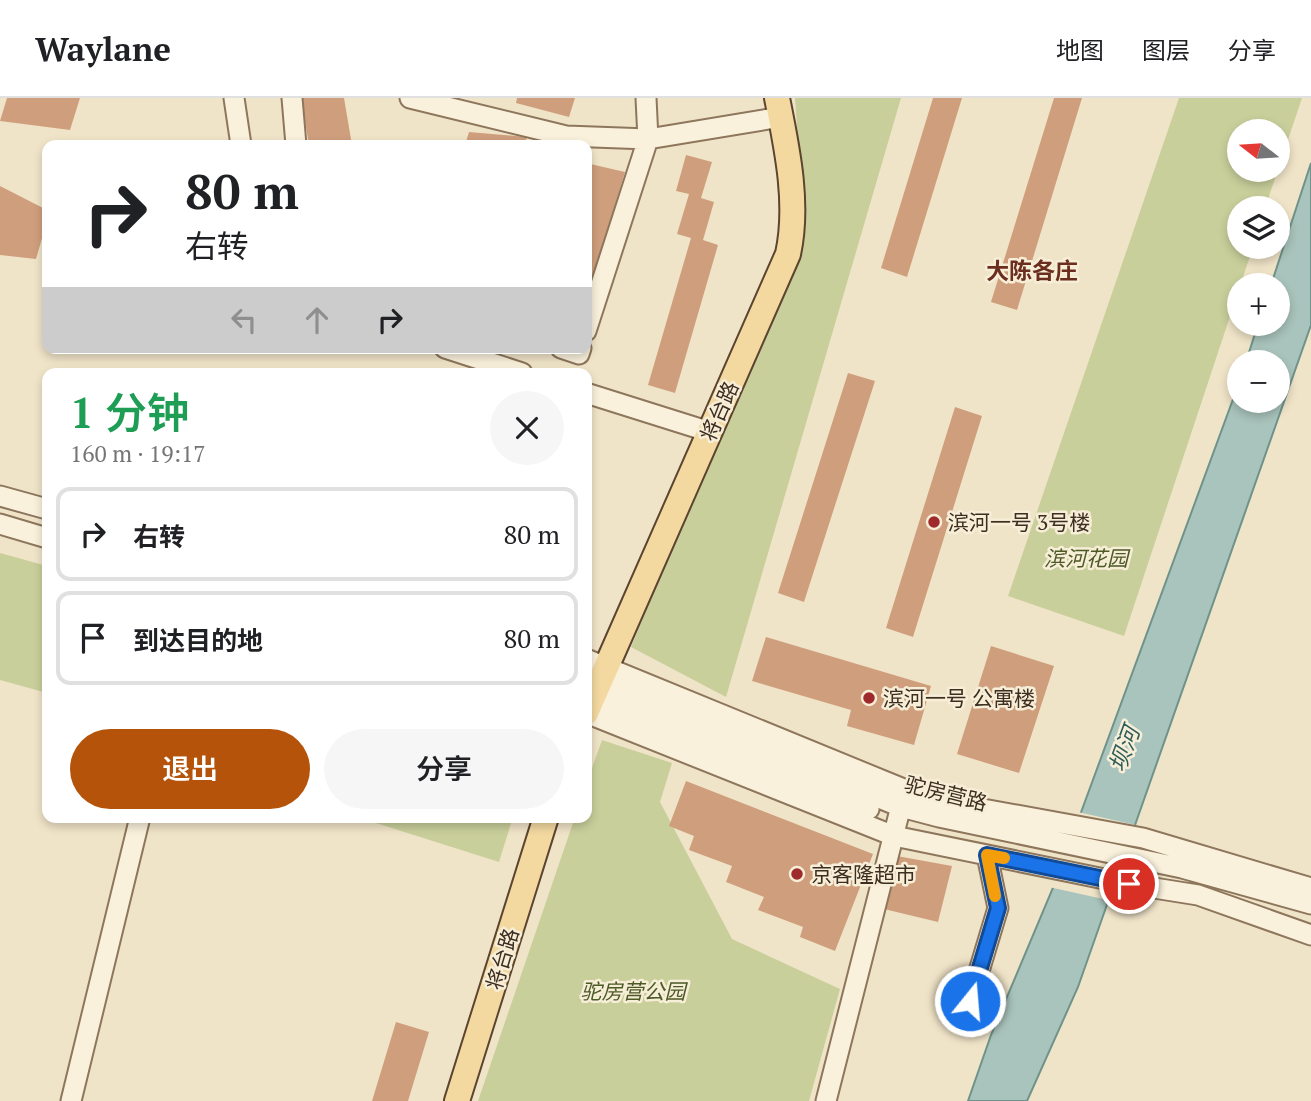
<!DOCTYPE html>
<html lang="zh">
<meta charset="utf-8">
<style>
:root{--surface:#fff;--page:#f6f6f6;--text:#202124;--muted:#757577;--line:#e0e0e0;--accent:#b45309}
body{margin:0;font-family:"PT Serif","Noto Sans SC",serif;background:var(--page);color:var(--text);height:100vh;display:flex;flex-direction:column;font-size:26px;white-space:nowrap}
*{box-sizing:border-box;margin:0}
p{font-size:23px;color:var(--muted)}
.icon{flex:none;width:38px;height:38px;fill:none;stroke:currentColor;stroke-width:2;stroke-linecap:round;stroke-linejoin:round}
.map{position:relative;flex:1;overflow:hidden}
.details{position:absolute;left:42px;top:270px;width:550px;height:455px;display:flex;flex-direction:column;background:var(--surface);border-radius:14px;box-shadow:0 4px 10px #0003}
.details>*{flex:none}
.top-card{position:absolute;left:42px;top:42px;width:550px;height:214px;border-radius:14px;box-shadow:0 4px 10px #0003;background:#fff;color:var(--text);overflow:hidden}
.needle{width:46px;rotate:287deg}
.fabs{position:absolute;left:1227px;top:21px;display:grid;gap:14px}
.fabs a{display:grid;place-items:center;width:63px;height:63px;border-radius:50%;background:var(--surface);box-shadow:0 4px 10px #0003;font-size:35px}
.pin{position:absolute;display:grid;place-items:center;width:60px;height:60px;color:#fff;margin:-30px;border:4px solid #fff;border-radius:50%;box-shadow:0 2px 7px #0007}
.me{position:absolute;width:77px;margin:-38px;rotate:17deg;stroke-linejoin:round;filter:drop-shadow(0 0 5px #0008)}
.turn{display:flex;align-items:center;gap:24px;height:147px;padding:0 28px;font-size:32px}
.turn .icon{width:91px;height:91px;stroke-width:2.5}
.turn b{display:block;font-size:49px;line-height:60px}
.lanes{display:flex;align-items:center;height:66px;padding:0 28px;background:#0003;justify-content:center;gap:35px;direction:ltr}
.lanes .off{opacity:.35}
.round{display:grid;place-items:center;flex:none;width:74px;height:74px;border-radius:37px;background:var(--page)}
.headline{display:flex;align-items:center;justify-content:space-between;height:119px;padding:0 28px}
h1{font-size:42px;font-weight:600;line-height:52px;color:#1e9e55}
.button{display:flex;gap:14px;margin-top:auto;padding:14px 28px}
.button a{flex:1;height:80px;border-radius:42px;background:var(--accent);color:#fff;font-size:28px;font-weight:600;line-height:80px;text-align:center}
.button a+a{background:var(--page);color:var(--text)}
ul{padding:0;list-style:none}
li{display:flex;align-items:center;gap:21px;height:94px;margin:0 14px 10px;padding:0 14px;border:4px solid var(--line);border-radius:14px}
li div{flex:1}
li b{display:block;font-size:26px}
li em{font-style:normal}
header{display:flex;align-items:center;gap:42px;box-sizing:border-box;height:98px;padding:0 35px;background:var(--surface);border-bottom:2px solid var(--line)}
header strong{font-size:33px}
nav{display:flex;gap:38px;margin-inline-start:auto;font-size:24px}
.map>svg:first-child{display:block}
.green{fill:#c9cf9b;fill-rule:evenodd}
.water{fill:#a9c4bc;stroke:#6f938a;stroke-width:2}
.pier{fill:#f0e4c8}
.building{fill:#cf9f7d}
.lines{fill:none;stroke-linecap:round;stroke-linejoin:round}
.minor-casing{stroke:#8d765c;stroke-width:23}
.major-casing{stroke:#5b4430;stroke-width:28}
.minor{stroke:#faf1dc;stroke-width:19}
.major{stroke:#f3d9a0;stroke-width:24}
.route-casing{stroke:#114b97;stroke-width:18}
.route{stroke:#1a73e8;stroke-width:12}
.slow{stroke:#f59e0b;stroke-width:12}
.poi-dot{fill:#9e2a2b;stroke:#f7eed8;stroke-width:2.5}
.labels{text-anchor:middle;dominant-baseline:central;stroke-width:5;stroke-linejoin:round;paint-order:stroke}
.street-label{font-size:21px;fill:#3d2e20;stroke:#f7eed8}
.poi-label{font-size:21px;fill:#3d2e20;stroke:#f7eed8;text-anchor:start}
.park-label{font-size:21px;font-style:italic;fill:#4d5a26;stroke:#f7eed8}
.neighbourhood-label{font-size:23px;font-weight:bold;fill:#6b2e1e;stroke:#f7eed8}
.water-label{font-size:23px;font-style:italic;fill:#2f5d5a;stroke:#f7eed8}
</style>
<header>
<strong>Waylane</strong>
<nav><a>地图</a><a>图层</a><a>分享</a></nav>
</header>
<div class="map">
<svg width="1311" height="1003" viewBox="0 0 1311 1003">
<rect width="100%" height="100%" fill="#f0e4c8"/>
<!-- green -->
<path class="green" d="M795 0H901L726 599 631 549 804 131Z
M1179 0H1302L1265 110H1239V149H1253L1124 538 1008 498ZM1239 33H1278V72H1239Z
M0 455 47 468V595L0 582Z
M602 642 672 665 660 704 732 841 840 891 809 1003H478L575 719H586V687Z
M357 719H513L499 764Z"/>
<!-- water -->
<path class="water" d="M1311 65V227L1078 889 1027 1003H968L991 937 1055 785 1239 285V303H1278V264H1246L1258 226H1278V187H1271Z"/>
<!-- pier -->
<path class="pier" d="M1078 714 1140 728 1112 803 1049 789Z"/>
<!-- building -->
<path class="building" d="M7 0H80L70 32 0 23Z
M301 0H344L352 47H309Z
M517 0H575L569 19 516 5Z
M933 0H962L907 179 881 170Z
M1054 0H1082L1017 212 991 204Z
M469 34 527 39 524 47H465Z
M686 57 712 64 701 100 714 104 703 142 718 147 675 295 648 287 691 140 677 136 689 96 676 93Z
M586 65 625 74 587 201H586Z
M0 88 47 112V123L36 161 0 157Z
M848 275 875 283 804 504 778 495Z
M955 309 982 318 913 539 886 530Z
M766 539 931 588 914 647 847 628 851 612 752 583Z
M991 548 1054 568 1019 675 957 656Z
M686 683 873 756 835 853 800 839 803 829 758 812 764 799 726 784 732 768 689 752 694 738 669 728Z
M897 758 952 768 938 824 884 811Z
M396 924 429 934 408 1003H372Z"/>
<g class="lines">
<!-- minor casing -->
<g class="minor-casing">
<path id="minor" d="M234 0 241 47
M292 0 296 47
M410 0 566 38 648 41 781 19
M586 233 648 41 646 0
M445 250 522 275
M561 250 579 256 581 250
M586 295 710 334
M0 398 47 411
M0 426 47 440
M586 561 906 692 961 707 1143 740 1311 790
M586 579 901 709 939 719 1182 770 1311 806
M586 598 869 711
M586 615 894 738 1129 786 1198 797 1311 837
M970 903 998 810 987 757
M71 1003 140 719
M826 1003 904 696"/>
</g>
<!-- major casing -->
<g class="major-casing">
<path id="major" d="M586 615 788 156C799 106 787 50 777 0
M457 1003 546 719"/>
</g>
<!-- minor -->
<use href="#minor" class="minor"/>
<!-- major -->
<use href="#major" class="major"/>
</g>
<g class="lines">
<!-- route casing -->
<g class="route-casing">
<path id="route" d="M970 903 998 810 987 757 1129 786"/>
</g>
<!-- route -->
<use href="#route" class="route"/>
<!-- slow -->
<path class="slow" d="M995 798 987 757 1004 760"/>
</g>
<!-- markers -->
<g class="poi-dot">
<circle cx="934" cy="424" r="7"/>
<circle cx="869" cy="600" r="7"/>
<circle cx="797" cy="776" r="7"/>
</g>
<g class="labels">
<!-- street labels -->
<g class="street-label">
<text transform="translate(719 313) rotate(-66)">将台路</text>
<text transform="translate(946 695) rotate(14)">驼房营路</text>
<text transform="translate(502 861) rotate(-73)">将台路</text>
</g>
<!-- poi labels -->
<g class="poi-label">
<text x="948" y="424">滨河一号 3号楼</text>
<text x="883" y="600">滨河一号 公寓楼</text>
<text x="811" y="776">京客隆超市</text>
</g>
<!-- park labels -->
<g class="park-label">
<text x="1086" y="460">滨河花园</text>
<text x="633" y="893">驼房营公园</text>
</g>
<!-- neighbourhood labels -->
<g class="neighbourhood-label">
<text x="1032" y="172">大陈各庄</text>
</g>
<!-- water labels -->
<g class="water-label">
<text transform="translate(1124 651) rotate(-70)">坝河</text>
</g>
</g>
</svg>
<div class="fabs">
<a><svg class="needle" viewBox="-14 -14 28 28"><path d="M0-13l5 13h-10z" fill="#e53935"/><path d="M0 13l5-13h-10z" fill="#757577"/></svg></a>
<a><svg class="icon" aria-label="layers" viewBox="0 0 24 24"><path d="M12 4l9 5-9 5-9-5zM3 14l9 5 9-5"/></svg></a>
<a>+</a>
<a>−</a>
</div>
<div class="pin" style="left:1129px;top:786px;background:#d93025"><svg class="icon" aria-label="arrive" viewBox="0 0 24 24"><path d="M6 21V4h12l-3 4 3 4H6"/></svg></div>
<svg class="me" style="left:970px;top:903px" viewBox="-20 -20 40 40"><circle r="17" fill="#1a73e8" stroke="#fff" stroke-width="3"/><path d="M0-11L8 9 0 5-8 9z" fill="#fff"/></svg>
<div class="top-card">
<div class="turn"><svg class="icon" aria-label="right" viewBox="0 0 24 24"><path d="M7 20v-9h11M14 6l5 5-5 5"/></svg><div><b>80 m</b>右转</div></div>
<div class="lanes"><svg class="icon off" aria-label="left" viewBox="0 0 24 24"><path d="M17 20v-9H6M10 6l-5 5 5 5"/></svg><svg class="icon off" aria-label="ahead" viewBox="0 0 24 24"><path d="M12 20V5M6 11l6-6 6 6"/></svg><svg class="icon" aria-label="right" viewBox="0 0 24 24"><path d="M7 20v-9h11M14 6l5 5-5 5"/></svg></div>
</div>
<section class="details">
<div class="headline"><div><h1>1 分钟</h1><p>160 m · 19:17</p></div><a class="round"><svg class="icon" aria-label="close" viewBox="0 0 24 24"><path d="M6 6l12 12M18 6L6 18"/></svg></a></div>
<ul>
<li><svg class="icon" aria-label="right" viewBox="0 0 24 24"><path d="M7 20v-9h11M14 6l5 5-5 5"/></svg><div><b>右转</b></div><em>80 m</em></li>
<li><svg class="icon" aria-label="arrive" viewBox="0 0 24 24"><path d="M6 21V4h12l-3 4 3 4H6"/></svg><div><b>到达目的地</b></div><em>80 m</em></li>
</ul>
<div class="button"><a>退出</a><a>分享</a></div>
</section>
</div>
